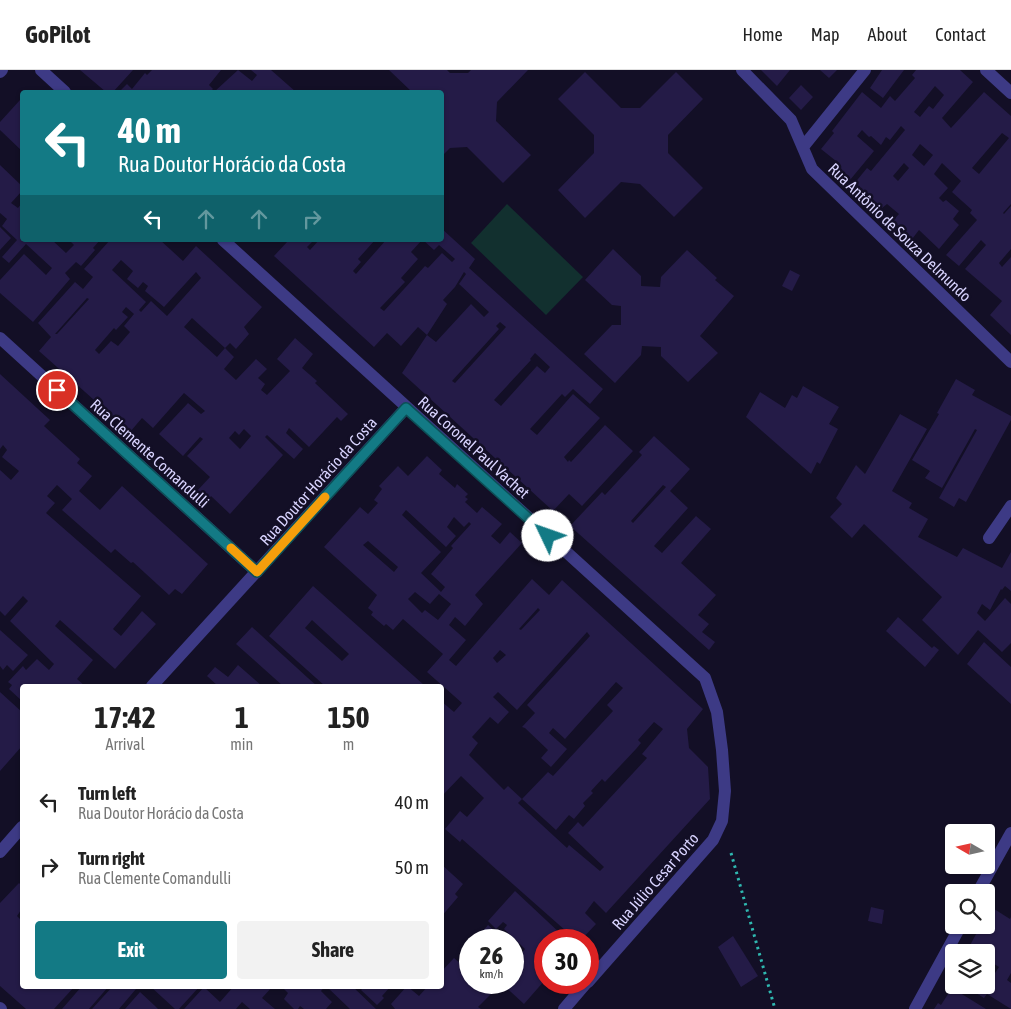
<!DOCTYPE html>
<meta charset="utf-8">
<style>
:root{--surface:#fff;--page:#f2f2f2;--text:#222;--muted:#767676;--line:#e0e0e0;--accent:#137a85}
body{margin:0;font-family:"Asap Condensed",sans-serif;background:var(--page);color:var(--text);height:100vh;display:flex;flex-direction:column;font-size:19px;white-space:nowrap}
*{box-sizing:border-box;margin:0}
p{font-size:16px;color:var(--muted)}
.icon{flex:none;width:28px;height:28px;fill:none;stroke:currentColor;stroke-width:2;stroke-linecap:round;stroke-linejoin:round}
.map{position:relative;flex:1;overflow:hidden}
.sheet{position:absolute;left:20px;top:614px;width:424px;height:305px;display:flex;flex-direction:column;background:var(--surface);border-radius:5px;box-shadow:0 1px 4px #0004}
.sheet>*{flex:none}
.hud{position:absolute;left:20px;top:20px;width:424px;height:152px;border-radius:5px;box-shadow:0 1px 4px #0004;background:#137a85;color:#fff;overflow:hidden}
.needle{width:32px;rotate:279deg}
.fabs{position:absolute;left:945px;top:754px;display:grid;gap:10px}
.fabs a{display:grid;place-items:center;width:50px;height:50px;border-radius:5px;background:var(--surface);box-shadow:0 1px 4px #0004;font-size:25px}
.speed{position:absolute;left:459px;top:859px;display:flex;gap:10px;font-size:25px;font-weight:700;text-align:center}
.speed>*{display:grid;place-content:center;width:65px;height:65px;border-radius:50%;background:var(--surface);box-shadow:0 1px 4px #0004;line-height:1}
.speed small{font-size:12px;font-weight:400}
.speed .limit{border:8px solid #d22;background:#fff;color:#111}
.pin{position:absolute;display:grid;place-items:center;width:42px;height:42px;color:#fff;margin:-21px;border:2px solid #fff;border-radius:50%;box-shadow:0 1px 5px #0007}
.me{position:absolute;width:55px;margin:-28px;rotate:312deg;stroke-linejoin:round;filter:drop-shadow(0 0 4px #0008)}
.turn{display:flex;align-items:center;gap:18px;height:105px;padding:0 15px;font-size:22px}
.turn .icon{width:65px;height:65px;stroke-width:2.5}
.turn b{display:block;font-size:35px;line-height:42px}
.lanes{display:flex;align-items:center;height:48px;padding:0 15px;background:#0003;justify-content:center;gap:25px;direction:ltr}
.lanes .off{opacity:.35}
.eta{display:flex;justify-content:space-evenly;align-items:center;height:85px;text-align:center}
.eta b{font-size:30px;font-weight:700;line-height:35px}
.action{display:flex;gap:10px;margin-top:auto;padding:10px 15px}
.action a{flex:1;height:58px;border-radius:5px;background:var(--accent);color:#fff;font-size:20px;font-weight:700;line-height:58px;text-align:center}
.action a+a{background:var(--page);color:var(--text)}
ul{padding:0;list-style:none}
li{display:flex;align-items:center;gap:15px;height:65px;padding:0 15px}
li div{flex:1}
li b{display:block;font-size:19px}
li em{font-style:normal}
header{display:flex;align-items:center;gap:30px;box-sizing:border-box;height:70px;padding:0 25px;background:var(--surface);border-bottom:1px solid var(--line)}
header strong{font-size:24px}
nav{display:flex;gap:28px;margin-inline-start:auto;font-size:18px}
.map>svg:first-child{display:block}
.green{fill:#12302f}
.building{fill:#241b47;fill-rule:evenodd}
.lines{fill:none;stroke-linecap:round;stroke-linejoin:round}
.path{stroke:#2fb8b0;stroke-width:3;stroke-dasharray:2.5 4;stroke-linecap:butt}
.minor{stroke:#3d3a85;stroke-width:12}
.route-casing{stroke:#0c4f56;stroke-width:12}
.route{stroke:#137a85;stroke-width:9}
.slow{stroke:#f59e0b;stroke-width:9}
.labels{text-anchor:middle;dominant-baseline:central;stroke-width:5;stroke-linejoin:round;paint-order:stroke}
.street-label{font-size:16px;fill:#d9d4ff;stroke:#130f26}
</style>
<header>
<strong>GoPilot</strong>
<nav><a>Home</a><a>Map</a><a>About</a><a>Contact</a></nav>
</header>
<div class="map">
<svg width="1011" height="939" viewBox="0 0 1011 939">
<rect width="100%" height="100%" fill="#130f26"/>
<!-- green -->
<path class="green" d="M507 134 583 207 546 245 471 173Z"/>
<!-- building -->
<path class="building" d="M80 0H133L113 22H106Z
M152 0H221L209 15 213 19 210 22H119L127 14 132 19 145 3 147 5Z
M238 0 252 11 257 5 251 0H271L296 22H276L273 20 271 22H214Z
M389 0H447L450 3H468L471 0H528L497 32 496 51 531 85 503 113 467 77 450 78 441 87V22H412Z
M761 0H790L777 16Z
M820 0H837L829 8Z
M882 0H904L883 28 870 18Z
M916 0H960L973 12 942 48 951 58 984 22 1011 46V134L1003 143 1004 144 1011 136V179L999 193 1002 197 1011 187V265L990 245 1002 231 965 199 986 175 981 170 959 196 946 185 977 150 970 143 972 140 952 122 961 111 942 93 934 104 948 118 939 128 943 132 946 130 959 141 953 149 959 155 939 179 919 160 909 173 889 155 899 144 887 134 882 138 873 130 868 136 849 120 867 98 871 101 905 60 901 56 890 70 886 67 881 75 871 66 869 67 862 60 857 66 874 81 845 116 829 100 836 91 821 79 834 63 832 61 862 22 881 38 890 26 895 31 915 8 912 5ZM935 16 944 25 933 39 929 36 920 47 914 42ZM1002 63 1009 68 979 104 972 98ZM920 74 933 85 924 96 912 85ZM904 93 909 98 898 111 893 106Z
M585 2 621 38H640L676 2 703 29 668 65V83L703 118 674 147 640 114 621 112 585 148 558 120 594 83V65L558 29Z
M801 15 813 27 801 40 789 28Z
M20 30H22V81L0 60V52Z
M0 95 22 116V121L11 133 18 138 22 133V170H52L66 183 74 175 69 170H100L93 178 95 180 81 196 76 192 65 203 70 209 33 252 0 223V210L24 184 46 205 52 198 26 174 9 193 2 187 17 170 2 156 7 149 0 143Z
M0 157 11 168 0 180Z
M441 158 475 189 469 198 603 319 590 334 573 319 565 327 562 324 530 359 537 365 573 324 600 348 564 387 568 392 569 390 571 392 605 355 633 381 582 436 569 424 553 441 402 303 427 265 418 257 401 276 387 263 374 277 274 186 287 172 285 170H314L307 177 310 180 319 170H375L358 189 361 192 353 201 356 204 386 170H422L411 182 418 189 401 208 405 212 380 238 384 241 425 196 428 198 442 183 452 192 455 189 439 175 434 180 423 170H441ZM464 202 466 204 459 214 489 242 484 247 471 234 436 272 427 265 447 234 443 230 455 217ZM500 252 506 257 455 313 452 311 499 259 496 256ZM535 283 550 297 545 303 537 296 501 336 494 330 531 290 530 289Z
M110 170H160L183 191 196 176 262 237 244 257 249 264 236 279 230 273 225 278 192 248 184 257 217 287 225 278 234 287 224 299 236 310 256 289 267 299 258 308 265 314 261 320 267 325 290 301 277 289 295 268 313 284 302 298 317 311 315 313 348 344 341 351 337 347 309 377 289 358 286 363 303 379 294 389 267 365 265 367 283 385 230 444 211 426 207 432 196 422 210 407 187 386 203 369 200 367 183 386 159 364 188 333 201 344 205 341 184 323 153 358 142 348 130 362 39 281 51 267 38 253 75 212 83 219 93 207 84 199ZM121 190 133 201 127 209 138 218 143 212 148 216 145 221 164 237 196 202 201 208 167 246 151 231 141 242 139 240 146 232 112 200ZM87 228 89 229 57 264H55ZM126 237 134 244 124 256 130 262 118 276 111 271 99 284 95 280 114 258 116 260 128 247 122 242ZM244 359 251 366 240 379 229 368 235 361 239 365Z
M613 179 641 206V216L660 217 661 207 687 180 717 208 715 210 734 226 700 266 718 283 688 312 661 286V277L642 276 641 285 615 313 584 284 612 255H621V236L612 235 585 210Z
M790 200 800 205 792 221 782 216Z
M0 304 50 350 44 356 80 389 77 393 92 406 79 421 100 440 122 416 208 494 182 524 175 519 169 525 133 492 131 493 115 479 111 483 62 440 72 429 57 415 47 426 55 433 46 443 141 526 113 559 121 566 142 541 156 554 115 599 60 550 55 556 93 590 77 609 85 616H22V631L9 619 12 615 8 612 23 596 26 600 37 589 49 600 54 594 10 551 28 531 23 526 5 546 0 541V400L11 410 19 401 2 387 7 380 3 375 0 379Z
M956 309 975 320 972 325 1011 346V350L966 432 959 428 954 437 939 428 977 360 975 359 942 418 925 408 930 401 912 390 939 344 937 343Z
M803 316 839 337 829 354 838 359 820 394 817 392 811 404 746 347 760 322 785 338 792 325 797 328Z
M900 344 927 359 892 421 912 433 909 438 928 449 918 467 957 487 963 478 1002 498 1011 482V521L1005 516 1002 520 1001 519 990 540 982 534 977 543 985 551 1005 528 1011 534V573L1002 582 978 560 958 585 922 550 942 527 864 454 852 468 830 447 842 434 836 428 856 395 865 404Z
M654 366 690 399 670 421 688 438 654 476 662 483 696 446 711 459 681 493 716 525 698 545 709 554 702 562 715 572 709 580 570 456 602 422 605 425 642 385 639 382ZM663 415 666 417 633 453 631 451Z
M427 386 442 400 439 404 455 418 457 414 468 424 465 427 468 429 465 432 477 443 482 437 502 454 491 466 500 474 510 462 522 473 475 525 483 534 465 556 455 547 449 555 466 570 449 590 456 596 532 509 549 525 562 510 703 639 687 659 689 678 708 697 710 729 606 843 594 831 585 843 596 854 581 870H545V910L524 934 500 912H512V877L521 884 525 879 504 859 507 855 503 852 496 859 488 851 515 821 562 865 566 861 462 769 460 772 445 759 460 741 467 747 484 728 461 706 441 727V631L454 642 462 633 427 602 443 584 403 549 393 560 386 554 384 556 371 545 373 542 368 538 377 525 324 477 360 437 368 444 378 433 374 430 382 419 379 416 398 396 408 406ZM406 440 446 477 456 466 447 457 454 447 464 457 469 452 471 454 451 476 453 478 431 504 445 517 441 522 421 503 441 482 402 445ZM368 471 398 497 394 502 363 475ZM415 522 430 534 439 524 451 534 438 550 425 540 422 543 408 529ZM538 538 540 540 521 560 519 559ZM587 562 590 566 527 635 535 643 522 657 525 658 548 680 541 688 551 697 567 679 549 663 553 658 565 669 616 612 623 618 607 635 613 641 553 706 548 702 522 729 556 760 569 745 574 749 585 736 583 733 593 723 591 721 602 709 605 712 636 679 641 673 638 670 654 652 663 659 642 684 647 688 583 757 578 752 568 763 604 797 600 801 569 775 567 778 518 733 522 729 508 716 504 720 469 685 478 673 472 667 490 647 498 654 509 642 493 627 498 622 517 640ZM500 580 506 585 497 593 493 588Z
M313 516 424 615 423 616H325L269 566ZM312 550 349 584 342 591 305 558Z
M898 547 932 578 934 576 939 580 925 597 886 561Z
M252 557 308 608 317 616H283L236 574Z
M0 560 28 585 13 601 7 595 3 600 0 596Z
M984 572 1011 597V634L967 594Z
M238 595 262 616H218L207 606 215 597 228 607Z
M0 622 22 642V676L0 701Z
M441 794 463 814 455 824 458 827 441 847Z
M19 813 22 816V842L21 840 17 846 22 851V916H75L54 939H26L0 916V833Z
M871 837 884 840 882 854 868 851Z
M991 837 1010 849 1011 847V903L1007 910 1011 913V939L987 924 984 928 963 915H986V898L995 903 999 897 986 889V882H975L968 879 981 855H986V846Z
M488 855 505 870H475Z
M733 866 758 906 741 917 718 877Z
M454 888 470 902V912H481L492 923 478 937 481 939H395L391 934 407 916 419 926 428 916H441V902Z
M82 916H109L89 939H62Z
M113 916H133L136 919 119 939H92Z
M150 916H200L179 939H175Z
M234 916H273L262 928 275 939H250L242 932 236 939H184L204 917 220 932Z
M281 916H325L321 921 332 932 326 939H304L300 936 298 939H294L284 929 288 923Z
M326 916H352L376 939H350Z
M365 916H391L382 926 384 928 377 935 361 920Z
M952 918 986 939H934L938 933 941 935Z
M140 922 154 935 158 939H125Z"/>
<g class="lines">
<!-- path -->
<path class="path" d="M731 783 775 939"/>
<!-- minor -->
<path class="minor" d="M41 0 65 22
M742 0 791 50 812 99 1011 292
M986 0 1011 23
M0 2 2 0
M803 77 865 0
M223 170 705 608 717 642 722 680 725 721 722 751 713 770 588 912
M0 268 257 502
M989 468 1011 436
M152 616 406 338
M0 782 22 757
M978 822 1011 763
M0 938 1 939
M564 939 587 912
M915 939 961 855"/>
</g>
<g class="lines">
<!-- route casing -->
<g class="route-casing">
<path id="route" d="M57 320 257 502 406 338 548 466"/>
</g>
<!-- route -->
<use href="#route" class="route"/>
<!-- slow -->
<path class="slow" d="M231 478 257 502 325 427"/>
</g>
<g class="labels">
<!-- street labels -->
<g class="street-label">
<text transform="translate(900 162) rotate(44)">Rua Antônio de Souza Delmundo</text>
<text transform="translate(474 377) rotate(42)">Rua Coronel Paul Vachet</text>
<text transform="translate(150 383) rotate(42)">Rua Clemente Comandulli</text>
<text transform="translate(318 411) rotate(-48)">Rua Doutor Horácio da Costa</text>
<text transform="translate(655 811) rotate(-49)">Rua Júlio Cesar Porto</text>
</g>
</g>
</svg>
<div class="fabs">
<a><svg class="needle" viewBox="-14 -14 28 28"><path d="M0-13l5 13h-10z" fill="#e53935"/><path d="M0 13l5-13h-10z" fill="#767676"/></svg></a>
<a><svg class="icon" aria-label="search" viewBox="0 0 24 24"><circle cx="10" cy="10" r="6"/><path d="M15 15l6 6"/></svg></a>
<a><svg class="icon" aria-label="layers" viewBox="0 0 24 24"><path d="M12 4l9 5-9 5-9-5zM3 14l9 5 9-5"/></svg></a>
</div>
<div class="speed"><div>26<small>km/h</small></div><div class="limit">30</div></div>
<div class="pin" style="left:57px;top:320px;background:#d93025"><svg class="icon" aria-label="arrive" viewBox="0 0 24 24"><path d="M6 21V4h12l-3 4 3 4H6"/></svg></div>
<svg class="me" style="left:548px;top:466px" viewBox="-20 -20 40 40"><circle r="19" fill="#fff"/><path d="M0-13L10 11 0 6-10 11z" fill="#137a85"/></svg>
<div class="hud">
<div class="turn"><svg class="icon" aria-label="left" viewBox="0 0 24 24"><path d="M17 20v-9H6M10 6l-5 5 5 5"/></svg><div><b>40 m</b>Rua Doutor Horácio da Costa</div></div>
<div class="lanes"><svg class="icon" aria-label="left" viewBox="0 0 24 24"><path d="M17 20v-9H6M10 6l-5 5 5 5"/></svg><svg class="icon off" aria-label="ahead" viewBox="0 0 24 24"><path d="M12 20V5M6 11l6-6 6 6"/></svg><svg class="icon off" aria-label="ahead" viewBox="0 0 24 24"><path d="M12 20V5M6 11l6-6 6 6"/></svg><svg class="icon off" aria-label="right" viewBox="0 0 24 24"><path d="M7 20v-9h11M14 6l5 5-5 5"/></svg></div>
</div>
<section class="sheet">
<div class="eta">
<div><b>17:42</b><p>Arrival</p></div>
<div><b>1</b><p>min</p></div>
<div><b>150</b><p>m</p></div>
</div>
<ul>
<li><svg class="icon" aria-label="left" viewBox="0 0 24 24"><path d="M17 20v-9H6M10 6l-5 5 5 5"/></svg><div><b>Turn left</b><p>Rua Doutor Horácio da Costa</p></div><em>40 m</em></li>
<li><svg class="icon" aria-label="right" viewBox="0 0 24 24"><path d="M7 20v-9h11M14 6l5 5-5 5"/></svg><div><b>Turn right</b><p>Rua Clemente Comandulli</p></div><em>50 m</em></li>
</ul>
<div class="action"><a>Exit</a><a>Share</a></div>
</section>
</div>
